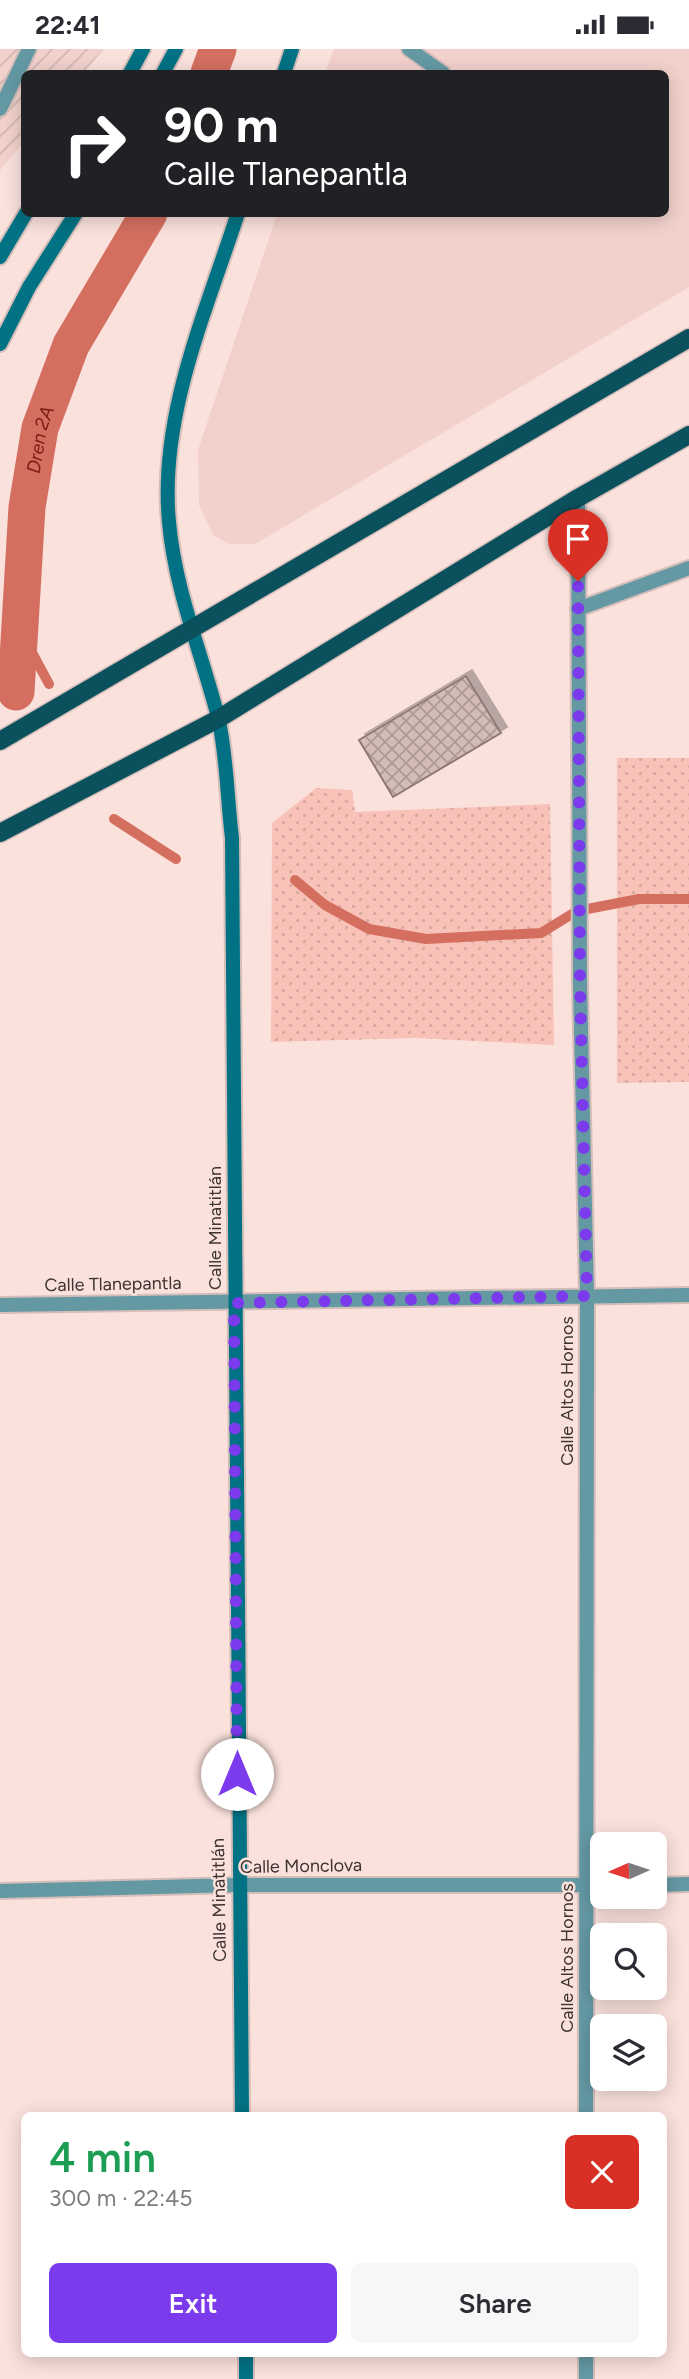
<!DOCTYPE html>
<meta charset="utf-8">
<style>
:root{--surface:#fff;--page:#f7f7f7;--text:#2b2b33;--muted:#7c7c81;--accent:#7c3aed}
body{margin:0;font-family:Figtree,sans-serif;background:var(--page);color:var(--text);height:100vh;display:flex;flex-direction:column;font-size:26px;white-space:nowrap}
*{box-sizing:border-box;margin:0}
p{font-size:23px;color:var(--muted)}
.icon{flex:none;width:38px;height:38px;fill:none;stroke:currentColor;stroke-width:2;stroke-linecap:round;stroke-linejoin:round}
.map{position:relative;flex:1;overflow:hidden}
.details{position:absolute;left:21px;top:2063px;width:646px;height:245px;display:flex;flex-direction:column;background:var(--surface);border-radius:10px;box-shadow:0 4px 18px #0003}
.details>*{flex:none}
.banner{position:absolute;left:21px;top:21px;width:648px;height:147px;border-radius:10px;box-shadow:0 4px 18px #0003;background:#202124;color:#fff;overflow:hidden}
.needle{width:46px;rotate:267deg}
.controls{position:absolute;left:590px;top:1783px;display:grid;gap:14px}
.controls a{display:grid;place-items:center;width:77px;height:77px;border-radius:10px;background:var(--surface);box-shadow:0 4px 18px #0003;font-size:35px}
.pin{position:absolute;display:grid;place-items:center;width:60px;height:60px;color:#fff;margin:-72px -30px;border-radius:50% 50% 50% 0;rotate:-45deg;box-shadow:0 0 7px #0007}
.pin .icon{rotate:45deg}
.me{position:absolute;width:77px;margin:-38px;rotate:0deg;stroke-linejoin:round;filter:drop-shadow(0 0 5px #0008)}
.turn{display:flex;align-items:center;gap:24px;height:147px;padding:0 28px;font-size:32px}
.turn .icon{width:91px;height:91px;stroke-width:2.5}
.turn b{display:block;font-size:49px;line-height:60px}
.round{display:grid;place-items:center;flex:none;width:74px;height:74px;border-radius:10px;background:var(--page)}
.overview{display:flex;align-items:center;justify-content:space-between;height:119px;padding:0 28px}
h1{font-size:42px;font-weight:600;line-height:52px;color:#1e9e55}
.button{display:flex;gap:14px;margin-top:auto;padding:14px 28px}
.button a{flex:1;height:80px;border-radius:10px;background:var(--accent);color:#fff;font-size:28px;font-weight:600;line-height:80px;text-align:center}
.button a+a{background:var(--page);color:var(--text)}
.status{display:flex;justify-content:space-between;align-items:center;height:49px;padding:0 35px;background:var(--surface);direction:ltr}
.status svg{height:19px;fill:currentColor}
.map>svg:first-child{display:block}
.built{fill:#f2d1cc}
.industrial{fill:url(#industrial-furrows)}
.park{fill:url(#park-dots)}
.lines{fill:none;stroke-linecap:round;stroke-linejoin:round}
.stream{stroke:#d46f60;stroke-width:10}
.canal{stroke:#d46f60;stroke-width:37}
.building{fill:url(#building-cross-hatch);stroke:#8f7975;stroke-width:2;filter:url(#shadow)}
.lane-casing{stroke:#d4beba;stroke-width:18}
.street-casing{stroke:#d4beba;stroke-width:18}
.secondary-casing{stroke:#d4beba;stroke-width:18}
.primary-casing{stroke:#d4beba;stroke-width:21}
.lane{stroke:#6499a4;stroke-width:14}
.street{stroke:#6499a4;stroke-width:14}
.secondary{stroke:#017283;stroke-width:14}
.primary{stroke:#0b515d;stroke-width:18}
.route{stroke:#7c3aed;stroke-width:12;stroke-dasharray:0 21.6}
.labels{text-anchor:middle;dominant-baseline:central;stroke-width:5;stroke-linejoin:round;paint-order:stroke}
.street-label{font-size:18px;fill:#3e3432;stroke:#fae1dc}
.water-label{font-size:19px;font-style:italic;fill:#7a1e14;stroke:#fae1dc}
</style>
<div class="status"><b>22:41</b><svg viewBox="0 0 49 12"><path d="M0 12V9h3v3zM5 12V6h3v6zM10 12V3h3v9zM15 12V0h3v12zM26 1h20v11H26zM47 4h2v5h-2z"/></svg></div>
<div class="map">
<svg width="689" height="2330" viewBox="0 0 689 2330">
<defs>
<pattern id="industrial-furrows" width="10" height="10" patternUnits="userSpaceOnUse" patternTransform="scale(1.75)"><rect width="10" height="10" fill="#f2d1cc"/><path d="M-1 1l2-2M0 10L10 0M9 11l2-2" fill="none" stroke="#d1b4b0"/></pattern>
<pattern id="park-dots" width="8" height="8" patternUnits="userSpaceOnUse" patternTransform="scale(1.75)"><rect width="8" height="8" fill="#f9c2b8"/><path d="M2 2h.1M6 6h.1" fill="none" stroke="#d6a79f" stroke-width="1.8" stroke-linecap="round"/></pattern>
<pattern id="building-cross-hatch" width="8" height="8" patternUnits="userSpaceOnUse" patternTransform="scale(1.75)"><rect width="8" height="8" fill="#d3bbb6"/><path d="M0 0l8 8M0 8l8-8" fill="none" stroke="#ad9995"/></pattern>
<filter id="shadow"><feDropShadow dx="6" dy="-6" stdDeviation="0" flood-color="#0004"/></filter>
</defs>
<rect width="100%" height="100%" fill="#fae1dc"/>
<!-- built -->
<path class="built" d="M334 0H689V238L255 495H229L213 486 199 456 198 401 277 165 665 164V24H325Z"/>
<!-- industrial -->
<path class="industrial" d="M0 0H104L83 24H24V93L0 121Z"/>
<!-- park -->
<path class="park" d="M617 709H689V1033L617 1034Z
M316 739 352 741 355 763 550 755 554 996 414 989 271 993 272 774Z"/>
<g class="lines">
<!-- stream -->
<path class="stream" d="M21 583 49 635
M114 770 176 810
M295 831 325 856 369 880 426 890 541 884 577 862 639 850H689"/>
<!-- canal -->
<g class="canal">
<path d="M209 24 218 0"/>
<path id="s1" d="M16 643 27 458 40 379 71 296 149 164"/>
</g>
</g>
<!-- building -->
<path class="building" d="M466 627 501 684 393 748 359 691Z"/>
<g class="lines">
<!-- lane casing -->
<g class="lane-casing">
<path id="lane" d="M409 0 443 24
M0 60 29 0
M578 560 689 519"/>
</g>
<!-- street casing -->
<g class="street-casing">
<path id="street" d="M578 449 580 935 587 1246 586 2067
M0 1256 689 1246
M654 1836 689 1835
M0 1842 238 1836H602
M586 2330V2305"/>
</g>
<!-- secondary casing -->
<g class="secondary-casing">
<path id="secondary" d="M130 24 143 0
M163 24 176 0
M284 24 292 0
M238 164C206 263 159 367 169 473 175 541 201 602 218 668 227 706 227 749 232 789L242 2067
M0 208 26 164
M0 295 29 238 76 164
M246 2305V2330"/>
</g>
<!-- primary casing -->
<g class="primary-casing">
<path id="primary" d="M0 692 689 289
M0 784 218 670 578 449 689 386"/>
</g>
<!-- lane -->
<use href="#lane" class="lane"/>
<!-- street -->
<use href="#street" class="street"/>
<!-- secondary -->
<use href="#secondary" class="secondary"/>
<!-- primary -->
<use href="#primary" class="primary"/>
</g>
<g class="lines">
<!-- route -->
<path class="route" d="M237 1725 234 1254 587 1247 580 935 578 532"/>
</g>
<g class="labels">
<!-- street labels -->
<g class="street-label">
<text transform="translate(215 1179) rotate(-90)">Calle Minatitlán</text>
<text transform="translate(113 1235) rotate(-1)">Calle Tlanepantla</text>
<text transform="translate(567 1342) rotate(-90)">Calle Altos Hornos</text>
<text transform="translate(301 1817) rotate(-1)">Calle Monclova</text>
<text transform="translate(219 1851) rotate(-91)">Calle Minatitlán</text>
<text transform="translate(567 1909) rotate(-90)">Calle Altos Hornos</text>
</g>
<!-- water labels -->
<g class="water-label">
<text stroke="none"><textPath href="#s1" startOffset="254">Dren 2A</textPath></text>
</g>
</g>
</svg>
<div class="controls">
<a><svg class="needle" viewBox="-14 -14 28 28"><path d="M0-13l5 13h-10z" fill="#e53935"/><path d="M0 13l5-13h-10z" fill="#7c7c81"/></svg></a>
<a><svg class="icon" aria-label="search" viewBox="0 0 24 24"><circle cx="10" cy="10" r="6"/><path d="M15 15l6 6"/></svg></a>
<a><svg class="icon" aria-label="layers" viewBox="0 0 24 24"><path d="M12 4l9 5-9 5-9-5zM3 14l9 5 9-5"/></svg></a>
</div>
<div class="pin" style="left:578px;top:532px;background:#d93025"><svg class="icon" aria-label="arrive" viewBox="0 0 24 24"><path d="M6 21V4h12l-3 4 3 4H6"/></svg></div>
<svg class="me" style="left:237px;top:1725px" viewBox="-20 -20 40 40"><circle r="19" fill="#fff"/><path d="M0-13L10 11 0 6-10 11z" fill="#7c3aed"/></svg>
<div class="banner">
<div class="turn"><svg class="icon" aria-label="right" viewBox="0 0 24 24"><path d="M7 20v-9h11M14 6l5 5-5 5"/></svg><div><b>90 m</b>Calle Tlanepantla</div></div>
</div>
<section class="details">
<div class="overview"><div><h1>4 min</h1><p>300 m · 22:45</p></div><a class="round" style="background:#d93025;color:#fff"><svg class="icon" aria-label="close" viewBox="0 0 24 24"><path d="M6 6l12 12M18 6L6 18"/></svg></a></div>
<div class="button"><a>Exit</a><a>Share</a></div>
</section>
</div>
